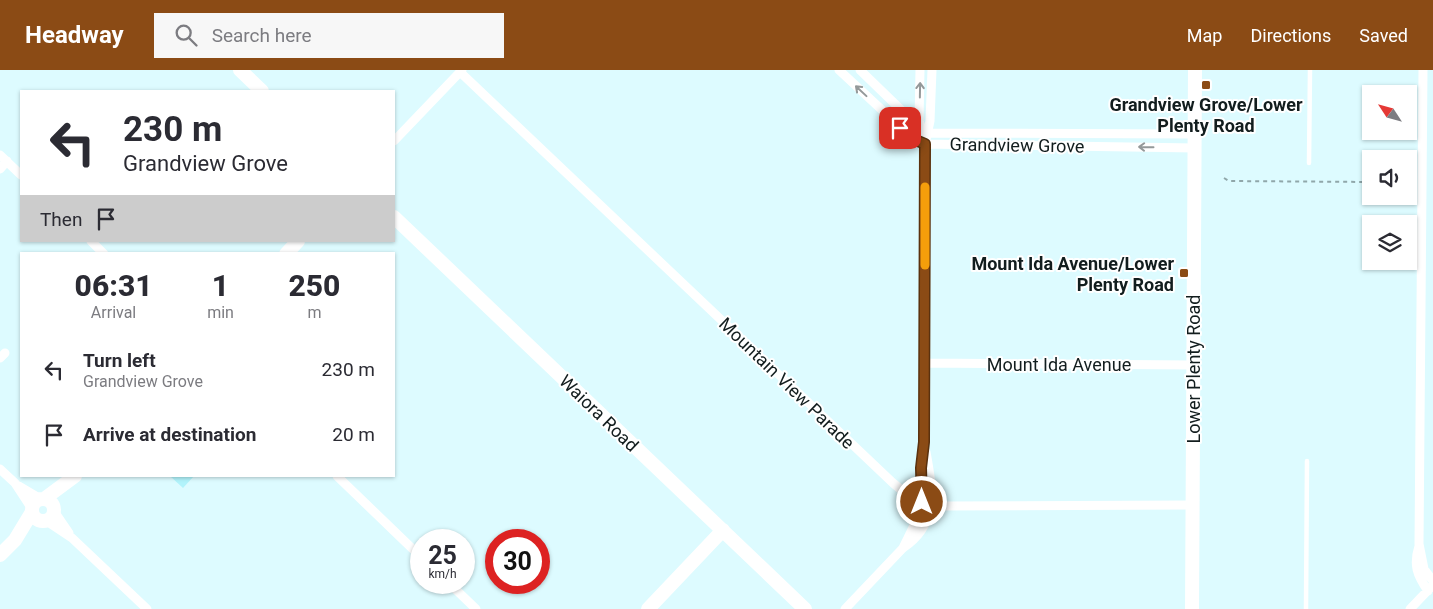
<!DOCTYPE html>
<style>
:root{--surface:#fff;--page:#f7f7f7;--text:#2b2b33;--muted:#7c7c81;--accent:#8b4b15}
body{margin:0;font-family:Roboto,sans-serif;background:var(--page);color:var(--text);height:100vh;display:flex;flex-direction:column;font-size:19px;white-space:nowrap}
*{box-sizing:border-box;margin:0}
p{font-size:16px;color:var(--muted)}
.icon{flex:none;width:28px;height:28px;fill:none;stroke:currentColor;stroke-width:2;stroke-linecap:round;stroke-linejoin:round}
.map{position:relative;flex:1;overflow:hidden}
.panel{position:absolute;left:20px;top:182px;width:375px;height:225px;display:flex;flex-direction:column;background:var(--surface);border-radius:0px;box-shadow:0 1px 4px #0004}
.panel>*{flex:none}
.hud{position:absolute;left:20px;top:20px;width:375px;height:152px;border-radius:0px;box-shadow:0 1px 4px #0004;background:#fff;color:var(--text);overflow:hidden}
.needle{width:32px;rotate:306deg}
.fabs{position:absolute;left:1362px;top:15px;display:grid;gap:10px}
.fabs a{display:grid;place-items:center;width:55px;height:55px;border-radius:0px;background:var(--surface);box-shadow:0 1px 4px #0004;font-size:25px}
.speed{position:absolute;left:410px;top:459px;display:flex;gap:10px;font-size:25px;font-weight:700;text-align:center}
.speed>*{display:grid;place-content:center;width:65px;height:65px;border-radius:50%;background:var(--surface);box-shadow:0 1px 4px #0004;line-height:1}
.speed small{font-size:12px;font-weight:400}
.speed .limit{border:8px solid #d22;background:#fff;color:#111}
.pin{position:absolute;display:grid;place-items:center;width:42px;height:42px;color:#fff;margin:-21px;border-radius:10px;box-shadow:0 2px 8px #0006}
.me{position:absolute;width:55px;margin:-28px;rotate:0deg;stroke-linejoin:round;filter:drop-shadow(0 0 4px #0008)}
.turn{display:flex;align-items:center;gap:18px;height:105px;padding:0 20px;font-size:22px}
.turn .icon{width:65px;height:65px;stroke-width:2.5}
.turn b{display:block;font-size:35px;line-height:42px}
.then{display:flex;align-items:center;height:48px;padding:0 20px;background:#0003;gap:10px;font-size:19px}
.eta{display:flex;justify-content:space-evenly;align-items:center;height:85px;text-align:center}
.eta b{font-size:30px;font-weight:800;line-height:35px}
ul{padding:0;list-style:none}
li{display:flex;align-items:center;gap:15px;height:65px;padding:0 20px}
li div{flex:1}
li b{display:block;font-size:19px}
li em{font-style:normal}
header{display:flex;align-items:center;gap:30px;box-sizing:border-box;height:70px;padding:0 25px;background:var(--accent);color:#fff}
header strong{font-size:24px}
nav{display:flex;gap:28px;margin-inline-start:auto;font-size:18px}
.search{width:350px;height:45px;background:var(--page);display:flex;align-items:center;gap:12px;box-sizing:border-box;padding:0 18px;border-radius:0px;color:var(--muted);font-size:19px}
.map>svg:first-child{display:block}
.green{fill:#b1f3fb}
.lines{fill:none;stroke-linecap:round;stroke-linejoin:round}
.path{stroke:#90a7aa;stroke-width:2;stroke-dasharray:4 4;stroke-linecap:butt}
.lane{stroke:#fff;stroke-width:4.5}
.street{stroke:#fff;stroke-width:9}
.secondary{stroke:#fff;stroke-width:14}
.oneway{stroke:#94999a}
.route-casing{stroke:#5a310e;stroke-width:12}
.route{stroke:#8b4b15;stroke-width:9}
.slow{stroke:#f59e0b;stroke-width:9}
.poi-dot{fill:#8b4b15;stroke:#fff;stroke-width:2}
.labels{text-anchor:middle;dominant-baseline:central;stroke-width:4;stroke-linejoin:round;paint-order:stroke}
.poi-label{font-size:18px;font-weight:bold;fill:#121d1e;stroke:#fff}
.street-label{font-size:18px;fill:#121d1e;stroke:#fff}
</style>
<header>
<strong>Headway</strong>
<div class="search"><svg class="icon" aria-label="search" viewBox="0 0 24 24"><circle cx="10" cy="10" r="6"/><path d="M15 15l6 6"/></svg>Search here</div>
<nav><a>Map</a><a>Directions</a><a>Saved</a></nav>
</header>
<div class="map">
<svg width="1433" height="539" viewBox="0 0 1433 539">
<rect width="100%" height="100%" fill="#ddfbff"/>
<!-- green -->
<path class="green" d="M170 406H194L183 418Z"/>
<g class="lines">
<!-- path -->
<path class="path" d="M1224 108 1229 111 1371 112"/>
<!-- lane -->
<path class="lane" d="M1309 93 1310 0
M1306 539 1307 391"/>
<!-- street -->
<path class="street" d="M839 0 911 67 925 74 1195 78
M860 0 925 63 1195 64
M920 0 919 51 922 60
M1423 0 1419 474 1424 499 1433 511
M460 2 893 413C909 427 924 434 945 436L1193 435
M394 71 462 0
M0 85 21 105
M0 99 7 91
M91 171 104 184
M0 288 5 283
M924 293 1193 295
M0 399 15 413 32 439
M337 406 421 487
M19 416 41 429
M54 441 69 463
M45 450 72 468 147 539
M1419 476C1413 495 1417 505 1428 521
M903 478C910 463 920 447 921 430 923 411 921 391 924 371L925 74 930 51 932 0
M448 512 476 539
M845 539 903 478C939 454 933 420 926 382
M1410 539 1431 517"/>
<!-- secondary -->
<path class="secondary" d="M240 0 262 21
M394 147 805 539
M286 184 298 171
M44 429 75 406
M32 440a11 11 0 1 1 22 0a11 11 0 1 1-22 0Z
M0 485 15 470 32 442
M648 539 723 460
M1192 539 1195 0"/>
</g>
<!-- one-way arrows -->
<defs><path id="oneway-shaft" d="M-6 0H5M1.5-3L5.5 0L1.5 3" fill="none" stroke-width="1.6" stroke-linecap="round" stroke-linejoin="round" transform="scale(1.25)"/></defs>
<g class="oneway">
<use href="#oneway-shaft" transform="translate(920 20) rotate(-89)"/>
<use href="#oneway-shaft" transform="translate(861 21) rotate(-137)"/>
<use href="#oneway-shaft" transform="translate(1146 77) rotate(-179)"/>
</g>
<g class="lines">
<!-- route casing -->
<g class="route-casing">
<path id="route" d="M900 58 911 68 925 74 924 372 921 398 922 432"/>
</g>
<!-- route -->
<use href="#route" class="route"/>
<!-- slow -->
<path class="slow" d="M925 195V117"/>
</g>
<!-- markers -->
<g class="poi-dot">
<rect x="1201" y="10" width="10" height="10" rx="2.5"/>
<rect x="1179" y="198" width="10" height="10" rx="2.5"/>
</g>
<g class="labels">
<!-- poi labels -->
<g class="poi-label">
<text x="1206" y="34">Grandview Grove/Lower<tspan x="1206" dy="21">Plenty Road</tspan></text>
<text x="1174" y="193" text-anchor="end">Mount Ida Avenue/Lower<tspan x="1174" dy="21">Plenty Road</tspan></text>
</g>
<!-- street labels -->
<g class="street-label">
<text transform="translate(1017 75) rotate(1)">Grandview Grove</text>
<text x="1059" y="294">Mount Ida Avenue</text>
<text transform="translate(1193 299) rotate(-90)">Lower Plenty Road</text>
<text transform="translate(787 313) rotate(44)">Mountain View Parade</text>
<text transform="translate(599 343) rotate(44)">Waiora Road</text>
</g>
</g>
</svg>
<div class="fabs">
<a><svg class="needle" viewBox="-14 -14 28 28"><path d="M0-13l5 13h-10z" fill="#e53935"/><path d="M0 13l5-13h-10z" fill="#7c7c81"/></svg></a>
<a><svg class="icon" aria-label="sound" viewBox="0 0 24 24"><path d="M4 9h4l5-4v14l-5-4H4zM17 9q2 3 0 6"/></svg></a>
<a><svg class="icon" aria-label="layers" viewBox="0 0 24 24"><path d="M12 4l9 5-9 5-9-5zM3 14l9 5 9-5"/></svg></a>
</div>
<div class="speed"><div>25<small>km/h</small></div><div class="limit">30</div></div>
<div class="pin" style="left:900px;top:58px;background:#d93025"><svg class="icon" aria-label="arrive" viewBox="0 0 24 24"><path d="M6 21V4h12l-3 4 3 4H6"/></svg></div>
<svg class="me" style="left:922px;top:432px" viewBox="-20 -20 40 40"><circle r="17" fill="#8b4b15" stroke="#fff" stroke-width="3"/><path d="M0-11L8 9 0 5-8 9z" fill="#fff"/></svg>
<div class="hud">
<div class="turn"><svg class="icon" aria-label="left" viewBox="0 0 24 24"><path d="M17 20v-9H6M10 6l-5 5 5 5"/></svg><div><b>230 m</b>Grandview Grove</div></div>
<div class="then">Then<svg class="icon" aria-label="arrive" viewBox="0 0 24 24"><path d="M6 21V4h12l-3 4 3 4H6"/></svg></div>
</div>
<section class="panel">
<div class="eta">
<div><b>06:31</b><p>Arrival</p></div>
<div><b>1</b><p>min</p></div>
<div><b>250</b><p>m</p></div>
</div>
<ul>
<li><svg class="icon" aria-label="left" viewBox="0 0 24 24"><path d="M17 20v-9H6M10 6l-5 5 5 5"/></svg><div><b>Turn left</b><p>Grandview Grove</p></div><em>230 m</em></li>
<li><svg class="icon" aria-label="arrive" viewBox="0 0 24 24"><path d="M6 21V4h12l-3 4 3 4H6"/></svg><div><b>Arrive at destination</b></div><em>20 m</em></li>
</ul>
</section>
</div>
